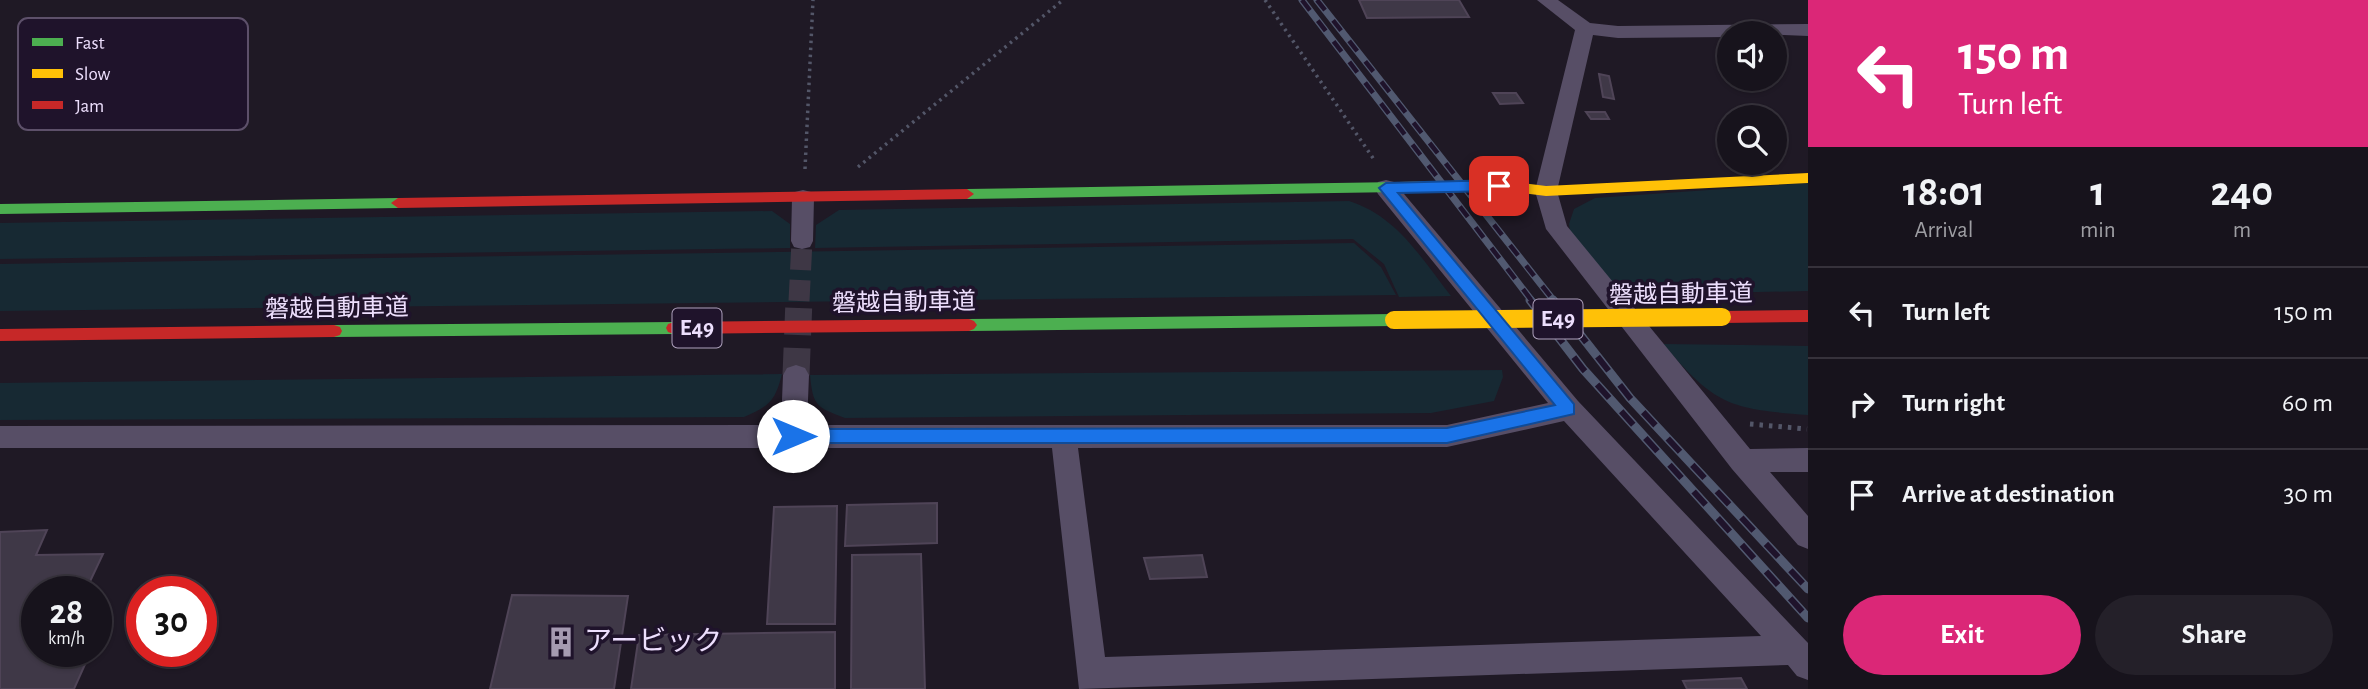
<!DOCTYPE html>
<meta charset="utf-8">
<style>
:root{--surface:#17131c;--page:#242029;--text:#f1f3f6;--muted:#9e9ea3;--line:#36323b;--accent:#db2777}
body{margin:0;font-family:"Alegreya Sans","Noto Sans JP",sans-serif;background:var(--page);color:var(--text);height:100vh;display:flex;flex-direction:column;font-size:26px;white-space:nowrap}
*{box-sizing:border-box;margin:0}
p{font-size:23px;color:var(--muted)}
.icon{flex:none;width:38px;height:38px;fill:none;stroke:currentColor;stroke-width:2;stroke-linecap:round;stroke-linejoin:round}
.map{position:relative;flex:1;overflow:hidden}
.panel{display:flex;flex-direction:column;background:var(--surface);width:560px}
.panel>*{flex:none}
.guide{background:#db2777;color:#fff;overflow:hidden}
.fabs{position:absolute;left:1717px;top:21px;display:grid;gap:14px}
.fabs a{display:grid;place-items:center;width:70px;height:70px;border-radius:50%;background:var(--surface);box-shadow:0 2px 5px #0004,0 0 0 2px var(--line);font-size:35px}
.speed{position:absolute;left:21px;top:576px;display:flex;gap:14px;font-size:35px;font-weight:700;text-align:center}
.speed>*{display:grid;place-content:center;width:91px;height:91px;border-radius:50%;background:var(--surface);box-shadow:0 2px 5px #0004,0 0 0 2px var(--line);line-height:1}
.speed small{font-size:18px;font-weight:400}
.speed .limit{border:10px solid #d22;background:#fff;color:#111}
.pin{position:absolute;display:grid;place-items:center;width:60px;height:60px;color:#fff;margin:-30px;border-radius:14px;box-shadow:0 4px 10px #0006}
.me{position:absolute;width:77px;margin:-38px;rotate:90deg;stroke-linejoin:round;filter:drop-shadow(0 0 5px #0008)}
.turn{display:flex;align-items:center;gap:24px;height:147px;padding:0 35px;font-size:32px}
.turn .icon{width:91px;height:91px;stroke-width:2.5}
.turn b{display:block;font-size:49px;line-height:60px}
.eta{display:flex;justify-content:space-evenly;align-items:center;height:119px;text-align:center}
.eta b{font-size:42px;font-weight:600;line-height:49px}
.button{display:flex;gap:14px;margin-top:auto;padding:14px 35px}
.button a{flex:1;height:80px;border-radius:42px;background:var(--accent);color:#fff;font-size:28px;font-weight:600;line-height:80px;text-align:center}
.button a+a{background:var(--page);color:var(--text)}
ul{padding:0;list-style:none}
li{display:flex;align-items:center;gap:21px;height:91px;padding:0 35px;border-top:2px solid var(--line)}
li div{flex:1}
li b{display:block;font-size:26px}
li em{font-style:normal}
main{display:flex;flex:1;min-height:0}
.map>svg:first-child{display:block}
.green{fill:#172933}
.building{fill:#3f3847;stroke:#4f4457;stroke-width:2}
.lines{fill:none;stroke-linecap:round;stroke-linejoin:round}
.street-tunnel-far1{stroke:#3e3745;stroke-width:21;stroke-dasharray:21 10;stroke-linecap:butt}
.street-tunnel{stroke:#3e3745;stroke-width:27;stroke-dasharray:27 13;stroke-linecap:butt}
.path-far1{stroke:#535668;stroke-width:3.5;stroke-dasharray:2.5 4.5;stroke-linecap:butt}
.path{stroke:#535668;stroke-width:5;stroke-dasharray:3.5 6;stroke-linecap:butt}
.street{fill:#574e66;fill-rule:evenodd}
.fast{fill:#4caf50;fill-rule:evenodd}
.slow{fill:#ffc107;fill-rule:evenodd}
.jam{fill:#c62828;fill-rule:evenodd}
.rail-far1-casing{stroke:#515970;stroke-width:7}
.rail-casing{stroke:#515970;stroke-width:9}
.rail-far1{stroke:#1f132b;stroke-width:4.5;stroke-dasharray:13;stroke-linecap:butt}
.rail{stroke:#1f132b;stroke-width:6;stroke-dasharray:18;stroke-linecap:butt}
.slow-bridge{stroke:#ffc107;stroke-width:18}
.route{fill:#1a73e8;stroke:#114b97;stroke-width:2}
.labels{text-anchor:middle;dominant-baseline:central;stroke-width:7;stroke-linejoin:round;paint-order:stroke}
.shield{fill:#1f132b;stroke:#afa2be;stroke-width:2}
.shield-label{font-size:23px;font-weight:bold;fill:#eddffd}
.street-label{font-size:24px;fill:#eddffd;stroke:#1f132b}
.near-poi-label{font-size:28px;fill:#eddffd;stroke:#1f132b;text-anchor:start}
.key{fill:#1f132b;stroke:#5d506a;stroke-width:2}
.key-label{font-size:19px;fill:#eddffd}
</style>
<main>
<div class="map">
<svg width="1808" height="689" viewBox="0 0 1808 689">
<rect width="100%" height="100%" fill="#1f1925"/>
<!-- green -->
<path class="green" d="M1808 183V291L1621 295 1571 238 1569 224 1574 209 1595 198Z
M1349 201C1397 216 1421 258 1451 296L1399 297 1384 264 1353 239 815 248 816 225 839 210Z
M772 211 790 224V248L0 259V223Z
M1354 243 1381 267 1396 295 0 311V264Z
M1663 344 1808 346V415C1729 409 1715 405 1663 344Z
M1502 370 1503 377 1494 401 1431 413 845 418C816 407 813 406 810 375Z
M782 374C775 401 770 406 744 417L0 420V383Z"/>
<!-- building -->
<path class="building" d="M1359 0H1459L1469 17 1367 18Z
M1599 74 1609 76 1614 99 1603 97Z
M1493 93H1516L1523 103 1500 104Z
M1586 112H1605L1609 119H1591Z
M937 503V543L845 546 847 505Z
M837 506 835 624H767L774 507Z
M47 530 36 555 103 554 85 592H37V651H91L74 689H0V532Z
M921 554 925 689H851L852 555Z
M1202 555 1207 577 1150 579 1144 558Z
M512 595 628 596 614 689H490Z
M835 632V689H631L639 635Z
M1741 678 1747 689H1687L1683 681Z"/>
<g class="lines">
<!-- street-tunnel-far1 -->
<path class="street-tunnel-far1" d="M799 301 802 241"/>
<!-- street-tunnel -->
<path class="street-tunnel" d="M796 375 799 300"/>
<!-- path-far1 -->
<path class="path-far1" d="M1265 0 1375 161
M858 167 1063 0
M805 169 813 0"/>
<!-- path -->
<path class="path" d="M1750 424 1807 429"/>
<!-- street -->
<path class="street" d="M1537 0H1558L1590 23 1618 26 1808 24V36L1729 33V37L1618 38 1593 35 1557 191 1567 226 1750 449 1808 448V472H1770L1808 516V549L1798 545 1732 469 1546 229 1535 191 1575 30Z
M1386 180 1394 182 1578 401 1808 643V680L1797 676 1788 665 1079 689 1052 448H0V426L781 425 783 375 787 368 796 365 805 368 809 375 807 425H1447L1548 403 1378 194 1375 188 1378 182ZM1564 421 1761 636 1105 657 1078 448 1447 447Z
M803 190 811 192 814 198 813 241 810 247 802 249 794 247 791 241 792 198 795 192Z"/>
<!-- fast -->
<path class="fast" d="M1399 182 1406 187 1399 192 967 199 960 194 967 189Z
M398 198 405 203 398 208 0 214V204Z
M1394 314 1399 316 1402 320 1399 324 1394 326 969 331 964 329 961 325 964 321 969 319Z
M674 322 680 324 682 328 680 332 674 334 334 337 328 335 326 331 328 327 334 325Z"/>
<!-- slow -->
<path class="slow" d="M1808 173V183L1546 196 1499 190 1399 192 1392 187 1399 182 1499 180 1546 186Z"/>
<!-- jam -->
<path class="jam" d="M967 189 974 194 967 199 398 208 391 203 398 198Z
M1808 310V322L1722 323 1717 321 1714 317 1717 313 1722 311Z
M969 319 974 321 977 325 974 329 969 331 674 334 668 332 666 328 668 324 674 322Z
M334 325 340 327 342 331 340 335 334 337 0 341V329Z"/>
<!-- rail-far1 casing -->
<g class="rail-far1-casing">
<path id="rail-far1" d="M1302 0 1532 301
M1317 0 1554 301"/>
</g>
<!-- rail casing -->
<g class="rail-casing">
<path id="rail" d="M1530 300 1583 369 1808 618
M1553 300 1630 398 1808 589"/>
</g>
<!-- rail-far1 -->
<use href="#rail-far1" class="rail-far1"/>
<!-- rail -->
<use href="#rail" class="rail"/>
<!-- slow-bridge -->
<path class="slow-bridge" d="M1394 320 1722 317"/>
</g>
<!-- route -->
<path class="route" d="M1499 180 1506 186 1499 191 1398 193 1574 404V414L1447 443H793L784 436 793 429 1447 428 1555 405 1379 188 1386 183Z"/>
<!-- icons -->
<defs>
<g id="building-bare" transform="scale(2.415)"><path d="M-4-6H4V6H1V3H-1V6H-4ZM-2.5-4.3h1.7v1.8h-1.7ZM.8-4.3h1.7v1.8H.8ZM-2.5-1h1.7V.8h-1.7ZM.8-1h1.7V.8H.8Z" fill="#a59ab1" stroke="#1f132b" stroke-width="2.5" paint-order="stroke"/></g>
</defs>
<g fill-rule="evenodd">
<use href="#building-bare" x="561" y="642"/>
</g>
<g class="labels">
<!-- shield labels -->
<g class="shield">
<rect x="1533.5" y="299.5" width="49" height="39" rx="5"/>
<rect x="672.5" y="308.5" width="49" height="39" rx="5"/>
</g>
<g class="shield-label">
<text x="1558" y="319">E49</text>
<text x="697" y="328">E49</text>
</g>
<!-- street labels -->
<g class="street-label">
<text transform="translate(1681 295) rotate(-1)">磐越自動車道</text>
<text transform="translate(904 303) rotate(-1)">磐越自動車道</text>
<text transform="translate(337 309) rotate(-1)">磐越自動車道</text>
</g>
<!-- near-poi labels -->
<g class="near-poi-label">
<text x="584" y="642">アービック</text>
</g>
</g>
<!-- legend -->
<rect x="18" y="18" width="230" height="112" rx="10" class="key"/>
<rect x="32" y="38" width="31" height="8" fill="#4caf50"/>
<rect x="32" y="69" width="31" height="9" fill="#ffc107"/>
<rect x="32" y="101" width="31" height="8" fill="#c62828"/>
<g class="key-label">
<text x="75" y="49">Fast</text>
<text x="75" y="80">Slow</text>
<text x="75" y="112">Jam</text>
</g>
</svg>
<div class="fabs">
<a><svg class="icon" aria-label="sound" viewBox="0 0 24 24"><path d="M4 9h4l5-4v14l-5-4H4zM17 9q2 3 0 6"/></svg></a>
<a><svg class="icon" aria-label="search" viewBox="0 0 24 24"><circle cx="10" cy="10" r="6"/><path d="M15 15l6 6"/></svg></a>
</div>
<div class="speed"><div>28<small>km/h</small></div><div class="limit">30</div></div>
<div class="pin" style="left:1499px;top:186px;background:#d93025"><svg class="icon" aria-label="arrive" viewBox="0 0 24 24"><path d="M6 21V4h12l-3 4 3 4H6"/></svg></div>
<svg class="me" style="left:793px;top:436px" viewBox="-20 -20 40 40"><circle r="19" fill="#fff"/><path d="M0-13L10 11 0 6-10 11z" fill="#1a73e8"/></svg>
</div>
<section class="panel">
<div class="guide">
<div class="turn"><svg class="icon" aria-label="left" viewBox="0 0 24 24"><path d="M17 20v-9H6M10 6l-5 5 5 5"/></svg><div><b>150 m</b>Turn left</div></div>
</div>
<div class="eta">
<div><b>18:01</b><p>Arrival</p></div>
<div><b>1</b><p>min</p></div>
<div><b>240</b><p>m</p></div>
</div>
<ul>
<li><svg class="icon" aria-label="left" viewBox="0 0 24 24"><path d="M17 20v-9H6M10 6l-5 5 5 5"/></svg><div><b>Turn left</b></div><em>150 m</em></li>
<li><svg class="icon" aria-label="right" viewBox="0 0 24 24"><path d="M7 20v-9h11M14 6l5 5-5 5"/></svg><div><b>Turn right</b></div><em>60 m</em></li>
<li><svg class="icon" aria-label="arrive" viewBox="0 0 24 24"><path d="M6 21V4h12l-3 4 3 4H6"/></svg><div><b>Arrive at destination</b></div><em>30 m</em></li>
</ul>
<div class="button"><a>Exit</a><a>Share</a></div>
</section>
</main>
